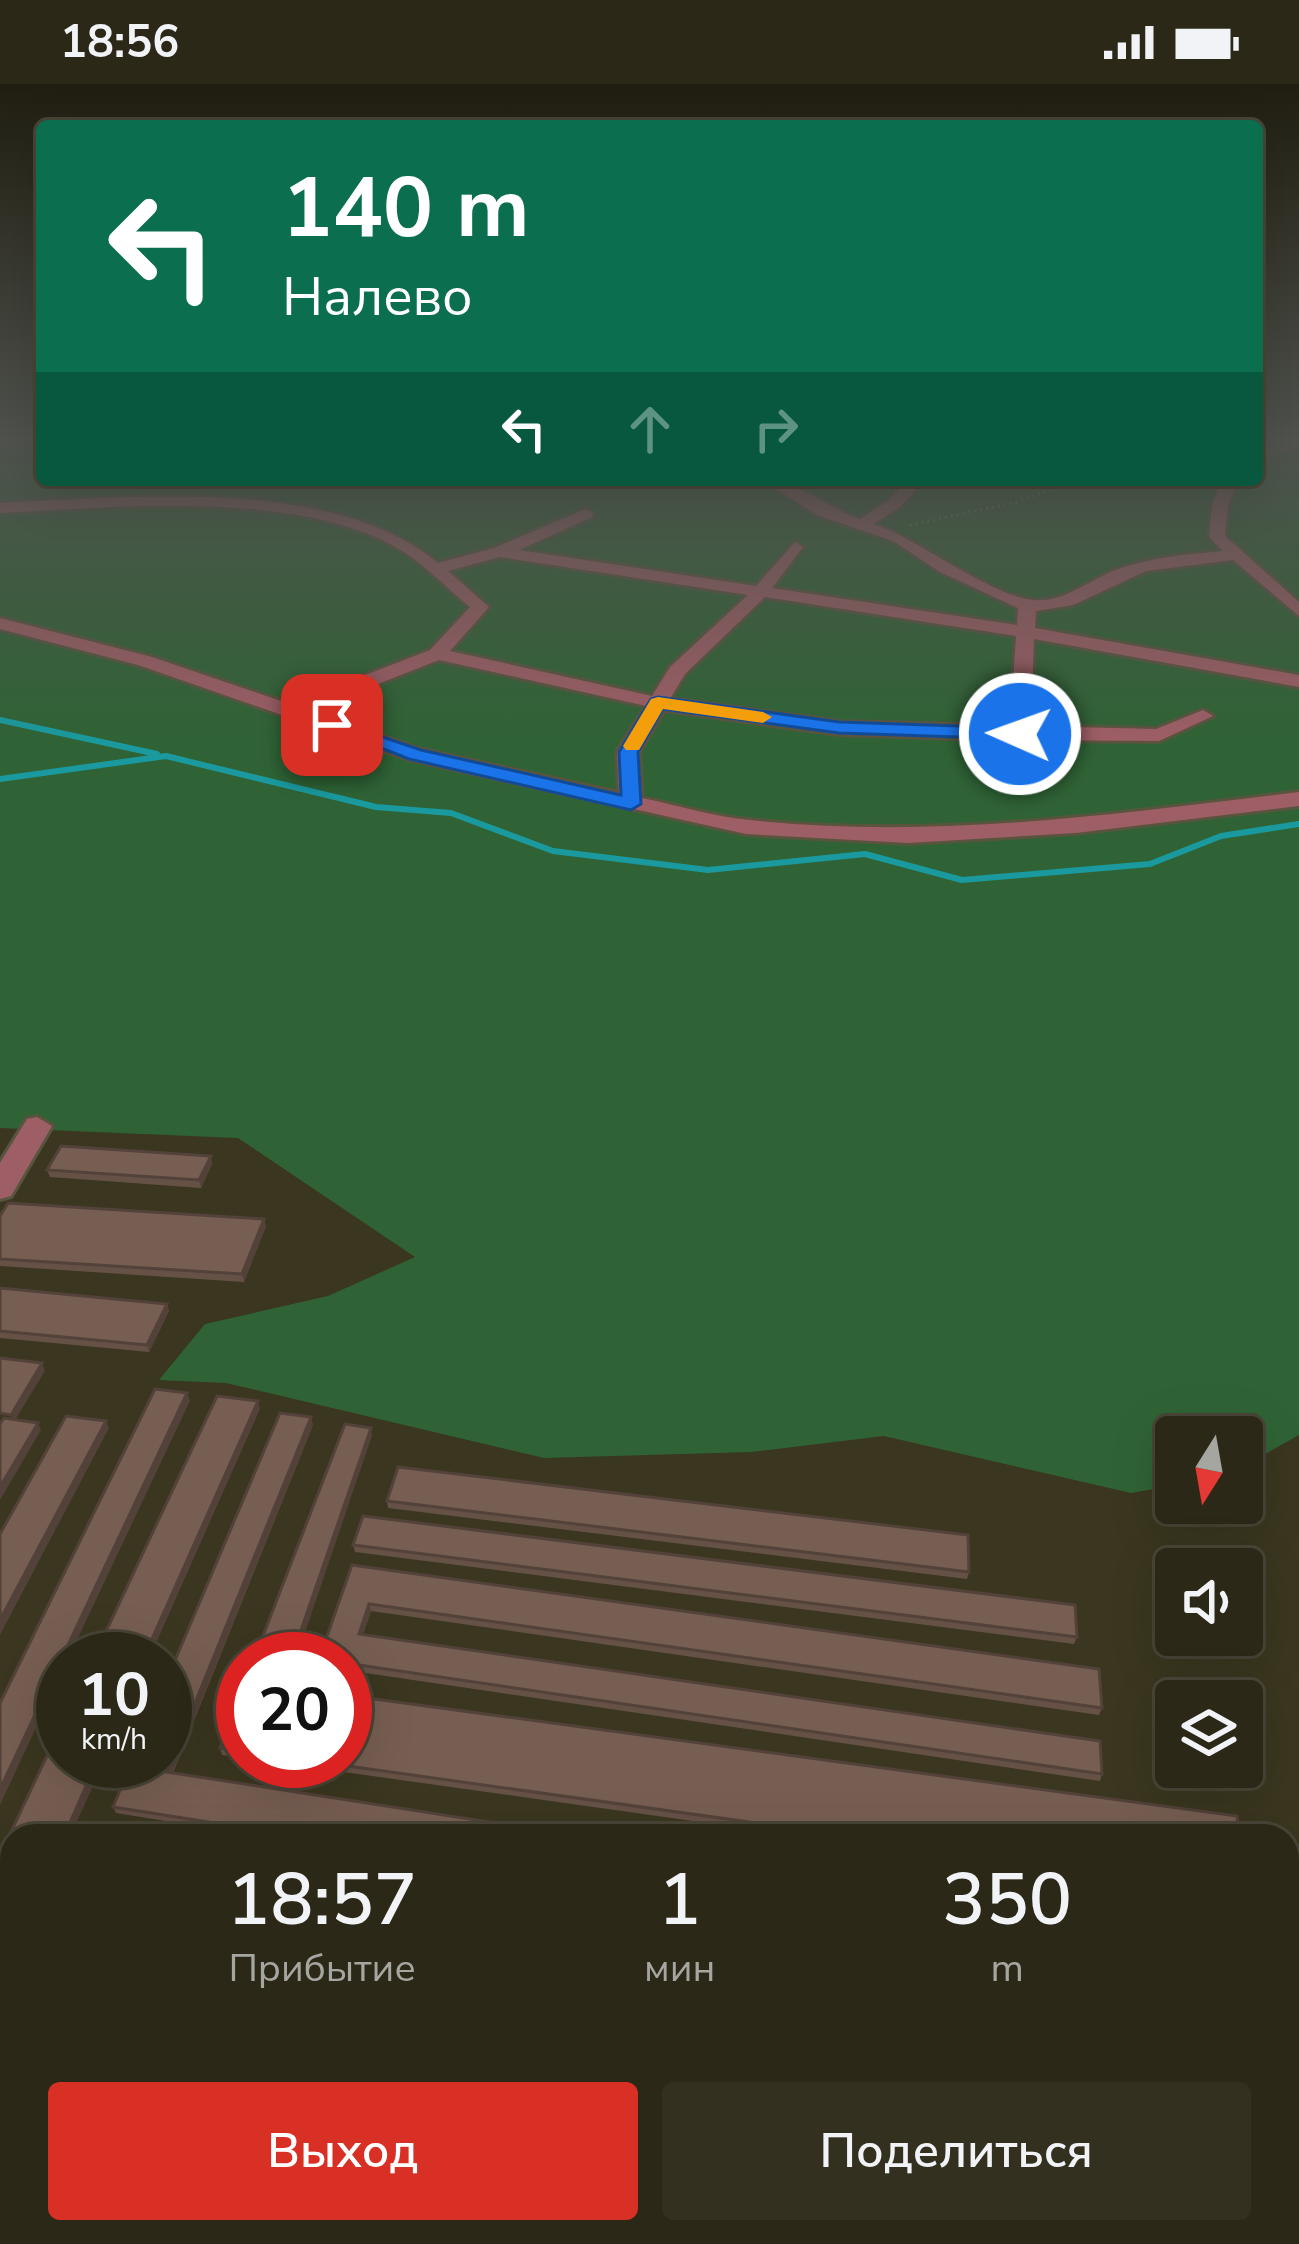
<!DOCTYPE html>
<html lang="ru">
<meta charset="utf-8">
<style>
:root{--surface:#2c2817;--page:#343020;--text:#f1f3f6;--muted:#a6a6a1;--line:#484436;--accent:#d93025}
body{margin:0;font-family:"Nunito Sans",sans-serif;background:var(--page);color:var(--text);height:100vh;display:flex;flex-direction:column;font-size:45px;white-space:nowrap}
*{box-sizing:border-box;margin:0}
p{font-size:39px;color:var(--muted)}
.icon{flex:none;width:66px;height:66px;fill:none;stroke:currentColor;stroke-width:2;stroke-linecap:round;stroke-linejoin:round}
.map{position:relative;flex:1;overflow:hidden}
.drawer{position:absolute;left:0px;top:1740px;width:1299px;height:420px;display:flex;flex-direction:column;background:var(--surface);border-radius:36px 36px 0 0;box-shadow:0 12px 48px #0002,0 0 0 3px var(--line)}
.drawer>*{flex:none}
.hud{position:absolute;left:36px;top:36px;width:1227px;height:366px;border-radius:12px;box-shadow:0 12px 48px #0002,0 0 0 3px var(--line);background:#0b6e4f;color:#fff;overflow:hidden}
.needle{width:78px;rotate:191deg}
.tools{position:absolute;left:1155px;top:1332px;display:grid;gap:24px}
.tools a{display:grid;place-items:center;width:108px;height:108px;border-radius:12px;background:var(--surface);box-shadow:0 12px 48px #0002,0 0 0 3px var(--line);font-size:60px}
.speed{position:absolute;left:36px;top:1548px;display:flex;gap:24px;font-size:60px;font-weight:700;text-align:center}
.speed>*{display:grid;place-content:center;width:156px;height:156px;border-radius:50%;background:var(--surface);box-shadow:0 12px 48px #0002,0 0 0 3px var(--line);line-height:1}
.speed small{font-size:30px;font-weight:400}
.speed .limit{border:18px solid #d22;background:#fff;color:#111}
.pin{position:absolute;display:grid;place-items:center;width:102px;height:102px;color:#fff;margin:-51px;border-radius:24px;box-shadow:0 6px 18px #0006}
.me{position:absolute;width:132px;margin:-66px;rotate:272deg;stroke-linejoin:round;filter:drop-shadow(0 0 9px #0008)}
.turn{display:flex;align-items:center;gap:42px;height:252px;padding:0 48px;font-size:54px}
.turn .icon{width:156px;height:156px;stroke-width:2.5}
.turn b{display:block;font-size:84px;line-height:102px}
.lanes{display:flex;align-items:center;height:114px;padding:0 48px;background:#0003;justify-content:center;gap:60px;direction:ltr}
.lanes .off{opacity:.35}
.eta{display:flex;justify-content:space-evenly;align-items:center;height:204px;text-align:center}
.eta b{font-size:72px;font-weight:600;line-height:84px}
.primary-button{display:flex;gap:24px;margin-top:auto;padding:24px 48px}
.primary-button a{flex:1;height:138px;border-radius:12px;background:var(--accent);color:#fff;font-size:48px;font-weight:600;line-height:138px;text-align:center}
.primary-button a+a{background:var(--page);color:var(--text)}
.status{display:flex;justify-content:space-between;align-items:center;height:84px;padding:0 60px;background:var(--surface);direction:ltr}
.status svg{height:33px;fill:currentColor}
.map>svg:first-child{display:block}
.green{fill:#2f6335}
.lines{fill:none;stroke-linecap:round;stroke-linejoin:round}
.stream{stroke:#1a9a9e;stroke-width:6}
.minor-casing{stroke:#58543e;stroke-width:6}
.path{stroke:#7d7a66;stroke-width:3;stroke-dasharray:1.5 4.5;stroke-linecap:butt}
.minor{fill:#9e5e66;fill-rule:evenodd}
.wall{fill:#665147}
.shaded-wall{fill:#534239}
.building{fill:#775e52;stroke:#534239;stroke-width:3}
.route{fill:#1a73e8;stroke:#114b97;stroke-width:3}
.slow{fill:#f59e0b}
</style>
<div class="status"><b>18:56</b><svg viewBox="0 0 49 12"><path d="M0 12V9h3v3zM5 12V6h3v6zM10 12V3h3v9zM15 12V0h3v12zM26 1h20v11H26zM47 4h2v5h-2z"/></svg></div>
<div class="map">
<svg width="1299" height="2160" viewBox="0 0 1299 2160">
<rect width="100%" height="100%" fill="#3a361f"/>
<!-- green -->
<path class="green" d="M0 356H42V396H1257V356H1299V1351L1242 1383V1353H1176V1401L1131 1409 884 1352 751 1368 544 1374 226 1299 159 1296 205 1240 328 1212 415 1173 238 1054 0 1044Z"/>
<g class="lines">
<!-- stream -->
<path class="stream" d="M0 636 157 670
M0 695 166 672 376 723 451 729 553 767 708 786 865 770 962 796 1150 780 1221 752 1299 740"/>
<!-- minor casing -->
<g class="minor-casing">
<path id="minor" d="M1287 356H1299V362L1257 376V367Z
M763 396C796 396 828 424 860 435L889 416 908 396H924L901 422 874 440C920 456 992 513 1034 516 1066 519 1092 493 1121 484 1154 473 1188 470 1223 467L1209 453 1212 422 1222 396H1238L1228 422 1225 452 1299 518V532L1233 476 1146 487 1073 521 1036 527 1035 544 1299 591V603L1034 555 1031 642 1156 645 1203 626 1213 632 1159 657 1020 656 839 650 664 626 639 668 642 714C677 721 714 733 750 736 934 756 1116 730 1299 708V722L1076 749 908 759 746 750 409 675 138 581 0 545V534L152 573 290 620 430 566 470 523C449 506 429 485 407 470 308 404 115 423 0 429V419C131 413 333 392 438 479L494 464 586 425 594 430 592 433 519 466 756 502 795 458 803 463 772 504 1017 541 1018 524 940 488 893 457 817 431ZM500 473 748 511 670 583 652 612 450 567 489 523 448 487ZM765 513 1016 552 1010 642 839 638 670 615 685 590ZM439 576 646 622 617 668 619 709 422 666 309 627Z
M37 1033 52 1042 11 1112 0 1115V1079L27 1035Z"/>
</g>
<!-- path -->
<path class="path" d="M910 441 1017 418 1077 396"/>
<!-- minor -->
<use href="#minor" class="minor"/>
</g>
<!-- wall -->
<path class="wall" d="M211 1072 212 1080 201 1104 50 1093 47 1086Z
M0 1132 266 1142 244 1198 0 1182Z
M0 1204 167 1220 169 1227 149 1268 0 1254Z
M313 1341 173 1689 579 1752H258L116 1729 113 1723Z
M387 1417 969 1488 967 1495 388 1424Z
M353 1461 1077 1553 1074 1560 355 1468Z
M352 1481 1102 1624 1099 1631 371 1527 363 1550 1102 1690 1100 1697 345 1586Z
M243 1604V1674L222 1671 220 1664Z
M63 1638V1677H104L70 1752H12V1882L0 1880V1771Z
M265 1677H345L1239 1752H800Z
M0 1917 12 1919V1973L0 1971Z
M469 2148H736L788 2160H520Z"/>
<!-- shaded-wall -->
<path class="shaded-wall" d="M211 1072 212 1080 201 1104 199 1096Z
M264 1135 266 1142 244 1198 242 1190Z
M167 1220 169 1227 149 1268 147 1261Z
M42 1279 45 1287 14 1338 11 1331Z
M187 1309 190 1317 68 1575H63V1586L0 1721V1705Z
M258 1317 260 1325 149 1575H143Z
M311 1333 313 1341 170 1695 167 1688Z
M106 1337 109 1344 0 1551V1536Z
M38 1339 41 1346 0 1416V1403Z
M371 1344 372 1352 296 1575H291Z
M369 1520 371 1527 361 1557 359 1550Z
M97 1677H104L70 1752H64Z"/>
<!-- building -->
<path class="building" d="M61 1062 211 1072 199 1096 47 1086Z
M8 1119 264 1135 242 1190 0 1175V1132Z
M0 1204 167 1220 147 1261 0 1247Z
M0 1274 42 1279 11 1331 0 1329Z
M155 1305 187 1309 0 1705V1619Z
M217 1312 258 1317 143 1575H93Z
M280 1329 311 1333 167 1688 579 1752H297L113 1723 132 1677H165V1600Z
M66 1332 106 1337 0 1536V1450Z
M4 1334 38 1339 0 1403V1340Z
M345 1340 371 1344 291 1575H254Z
M398 1383 968 1451 969 1488 387 1417Z
M363 1432 1075 1521 1077 1553 353 1461Z
M352 1481 1099 1585 1102 1624 369 1520 359 1550 1100 1657 1102 1690 345 1579V1575H319Z
M243 1604V1667L220 1664Z
M345 1611 1237 1732 1239 1752H849L312 1677H345Z
M63 1638V1677H97L64 1752H12V1876L0 1874V1771Z
M1287 1855 1294 1894 1287 1893Z
M0 1917 12 1919V1968L0 1966Z
M0 2009 12 2011V2075L0 2072Z
M0 2112 12 2115V2148H160L203 2158V2160H0Z
M488 2148H736L788 2160H539Z"/>
<!-- sky -->
<linearGradient id="sky" x2="0" y2="1"><stop stop-color="#201e11"/><stop offset="0.54" stop-color="#4f524d"/><stop offset="1" stop-color="#4f524d" stop-opacity="0"/></linearGradient>
<rect width="1299" height="659" fill="url(#sky)"/>
<!-- route -->
<path class="route" d="M658 613 839 638 1020 644 1030 650 1020 655 839 649 663 625 638 668 641 720 631 726 409 675 323 641 332 636 421 666 621 711 619 668 651 615Z"/>
<!-- slow -->
<path class="slow" d="M658 613 763 628 772 633 763 639 663 625 639 666H626L623 662 651 615Z"/>
</svg>
<div class="tools">
<a><svg class="needle" viewBox="-14 -14 28 28"><path d="M0-13l5 13h-10z" fill="#e53935"/><path d="M0 13l5-13h-10z" fill="#a6a6a1"/></svg></a>
<a><svg class="icon" aria-label="sound" viewBox="0 0 24 24"><path d="M4 9h4l5-4v14l-5-4H4zM17 9q2 3 0 6"/></svg></a>
<a><svg class="icon" aria-label="layers" viewBox="0 0 24 24"><path d="M12 4l9 5-9 5-9-5zM3 14l9 5 9-5"/></svg></a>
</div>
<div class="speed"><div>10<small>km/h</small></div><div class="limit">20</div></div>
<div class="pin" style="left:332px;top:641px;background:#d93025"><svg class="icon" aria-label="arrive" viewBox="0 0 24 24"><path d="M6 21V4h12l-3 4 3 4H6"/></svg></div>
<svg class="me" style="left:1020px;top:650px" viewBox="-20 -20 40 40"><circle r="17" fill="#1a73e8" stroke="#fff" stroke-width="3"/><path d="M0-11L8 9 0 5-8 9z" fill="#fff"/></svg>
<div class="hud">
<div class="turn"><svg class="icon" aria-label="left" viewBox="0 0 24 24"><path d="M17 20v-9H6M10 6l-5 5 5 5"/></svg><div><b>140 m</b>Налево</div></div>
<div class="lanes"><svg class="icon" aria-label="left" viewBox="0 0 24 24"><path d="M17 20v-9H6M10 6l-5 5 5 5"/></svg><svg class="icon off" aria-label="ahead" viewBox="0 0 24 24"><path d="M12 20V5M6 11l6-6 6 6"/></svg><svg class="icon off" aria-label="right" viewBox="0 0 24 24"><path d="M7 20v-9h11M14 6l5 5-5 5"/></svg></div>
</div>
<section class="drawer">
<div class="eta">
<div><b>18:57</b><p>Прибытие</p></div>
<div><b>1</b><p>мин</p></div>
<div><b>350</b><p>m</p></div>
</div>
<div class="primary-button"><a>Выход</a><a>Поделиться</a></div>
</section>
</div>
